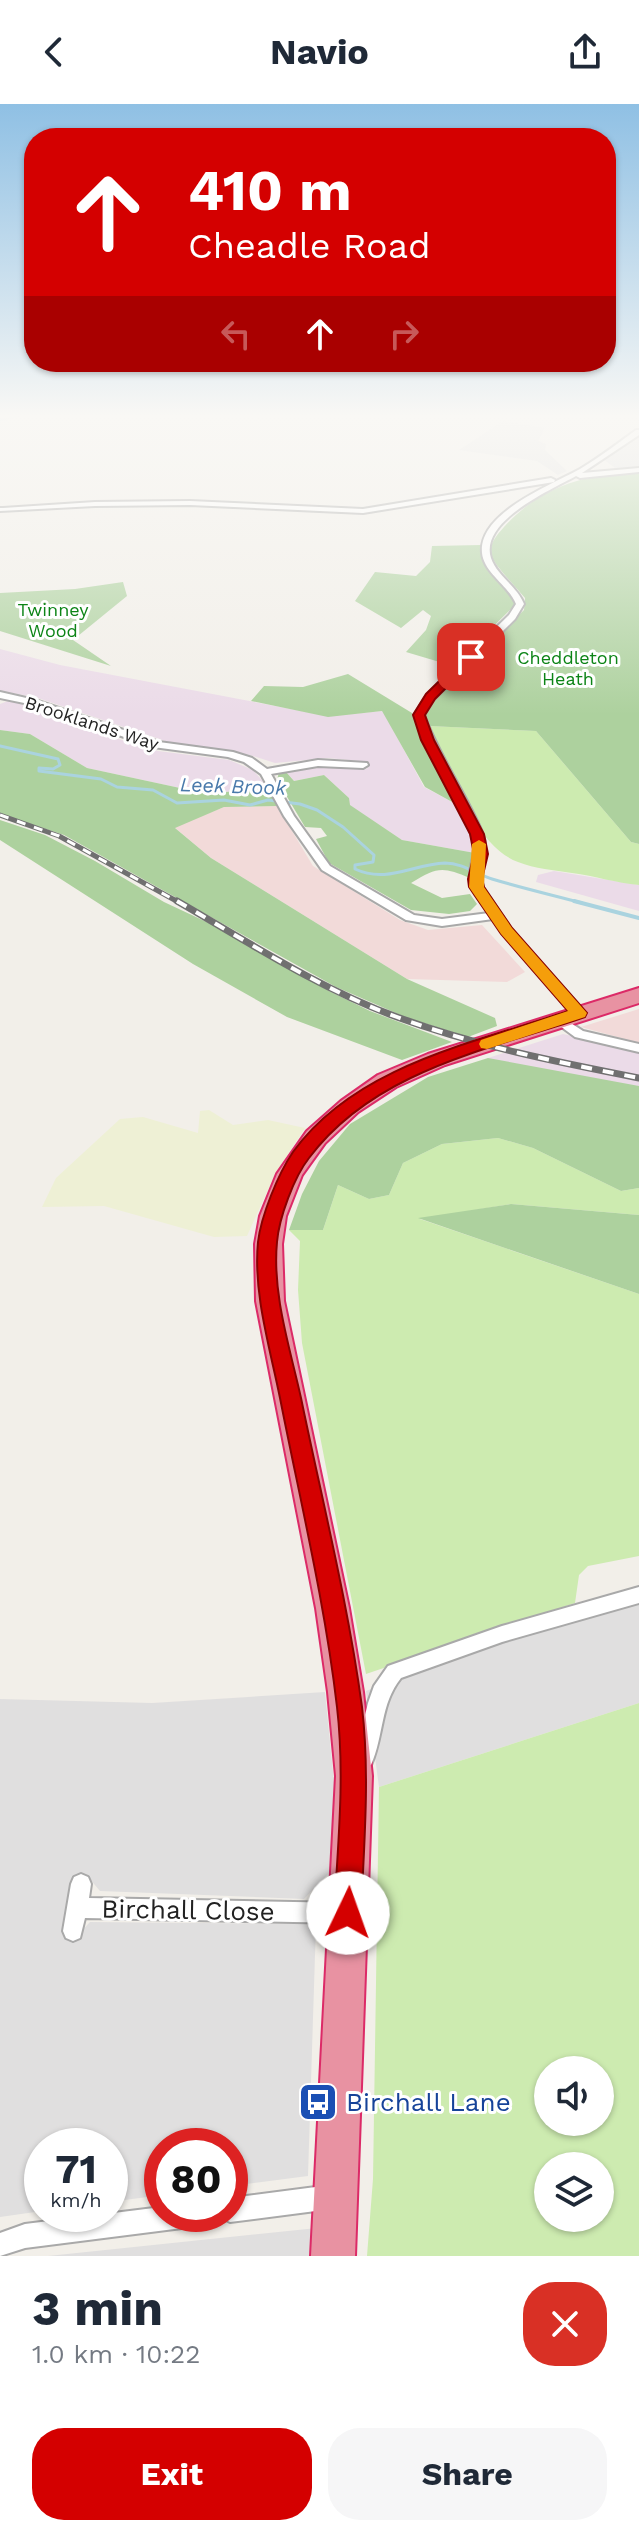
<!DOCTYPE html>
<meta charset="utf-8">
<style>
:root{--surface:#fff;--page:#f6f6f7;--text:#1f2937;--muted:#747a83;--accent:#d40000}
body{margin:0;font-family:"Work Sans",sans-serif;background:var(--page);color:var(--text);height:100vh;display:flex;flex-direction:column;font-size:30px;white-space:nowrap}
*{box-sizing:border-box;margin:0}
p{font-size:26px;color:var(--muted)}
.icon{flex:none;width:44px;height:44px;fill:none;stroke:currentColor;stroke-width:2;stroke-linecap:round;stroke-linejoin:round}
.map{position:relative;height:2152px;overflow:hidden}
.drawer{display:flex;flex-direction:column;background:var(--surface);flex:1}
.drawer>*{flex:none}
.hud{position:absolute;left:24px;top:24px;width:592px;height:244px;border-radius:32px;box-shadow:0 2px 6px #0004;background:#d40000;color:#fff;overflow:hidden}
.fabs{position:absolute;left:534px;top:1952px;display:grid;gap:16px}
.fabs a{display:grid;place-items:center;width:80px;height:80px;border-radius:50%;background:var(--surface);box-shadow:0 2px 6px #0004;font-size:40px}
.speed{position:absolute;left:24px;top:2024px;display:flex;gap:16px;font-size:40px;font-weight:700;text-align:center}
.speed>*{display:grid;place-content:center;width:104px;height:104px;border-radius:50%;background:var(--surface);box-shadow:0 2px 6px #0004;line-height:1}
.speed small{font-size:20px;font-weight:400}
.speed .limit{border:12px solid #d22;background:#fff;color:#111}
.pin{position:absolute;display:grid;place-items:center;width:68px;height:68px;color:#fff;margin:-34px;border-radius:16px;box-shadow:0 4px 12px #0006}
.me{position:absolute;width:88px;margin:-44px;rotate:3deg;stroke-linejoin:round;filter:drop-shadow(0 0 6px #0008)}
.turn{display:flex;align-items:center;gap:28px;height:168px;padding:0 32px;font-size:36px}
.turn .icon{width:104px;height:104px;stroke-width:2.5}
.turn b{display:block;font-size:56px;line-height:68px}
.lanes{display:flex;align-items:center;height:76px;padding:0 32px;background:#0003;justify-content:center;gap:40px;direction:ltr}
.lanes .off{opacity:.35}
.round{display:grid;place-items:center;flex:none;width:84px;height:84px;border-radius:32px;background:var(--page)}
.summary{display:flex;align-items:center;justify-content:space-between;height:136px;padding:0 32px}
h1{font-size:48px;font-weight:700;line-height:60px}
.primary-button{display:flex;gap:16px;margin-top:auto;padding:16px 32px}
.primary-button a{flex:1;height:92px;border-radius:32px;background:var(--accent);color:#fff;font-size:32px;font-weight:700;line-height:92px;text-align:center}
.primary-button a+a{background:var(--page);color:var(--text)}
header{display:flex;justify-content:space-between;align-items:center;height:104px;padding:0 32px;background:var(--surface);font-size:36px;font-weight:700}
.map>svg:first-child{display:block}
.residential{fill:#e0dfdf}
.commercial{fill:#f2dad9}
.industrial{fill:#ebdbe8}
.farmland{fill:#eef0d5}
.grass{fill:#cdebb0;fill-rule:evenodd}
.forest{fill:#add19e}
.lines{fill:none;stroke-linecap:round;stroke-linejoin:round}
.stream-far2{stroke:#aad3df;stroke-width:2}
.stream-far1{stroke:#aad3df;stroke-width:3}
.stream{stroke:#aad3df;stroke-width:4}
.street-casing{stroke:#a9a9a9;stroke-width:4}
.highway-casing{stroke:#dc2a67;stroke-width:4}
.street{fill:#fff;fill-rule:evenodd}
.highway{fill:#e892a2;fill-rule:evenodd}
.rail-far1-casing{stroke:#707070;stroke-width:5}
.rail-casing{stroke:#707070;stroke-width:7}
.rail-far1{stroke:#fff;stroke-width:3;stroke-dasharray:9;stroke-linecap:butt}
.rail{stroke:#fff;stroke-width:4;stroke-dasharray:11;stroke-linecap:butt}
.route{fill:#d40000;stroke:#8a0000;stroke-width:2}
.slow{fill:#f59e0b}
.labels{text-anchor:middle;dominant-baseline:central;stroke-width:6;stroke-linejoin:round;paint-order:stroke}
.far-park-label{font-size:18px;fill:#0c8416;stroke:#fff}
.far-street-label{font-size:18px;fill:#222;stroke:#fff}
.far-water-label{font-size:20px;font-style:italic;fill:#4a7aab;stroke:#fff}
.near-street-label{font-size:26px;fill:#222;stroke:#fff}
.near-transit-label{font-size:26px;fill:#164399;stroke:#fff;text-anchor:start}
</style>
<header><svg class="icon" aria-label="back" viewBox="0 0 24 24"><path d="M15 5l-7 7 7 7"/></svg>Navio<svg class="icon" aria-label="share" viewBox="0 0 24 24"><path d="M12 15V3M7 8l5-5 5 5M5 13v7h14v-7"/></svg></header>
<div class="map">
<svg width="639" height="2152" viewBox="0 0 639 2152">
<rect width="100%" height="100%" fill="#f2efe9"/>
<!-- residential -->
<path class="residential" d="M503 317 545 324 538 337 546 340 545 346 567 367 558 371 537 357 459 346Z
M639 334V365L618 366 604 356Z
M639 1497V1599L379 1683 366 1587 502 1534Z
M325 1588 334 1678 331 1767 304 1795 100 1787 89 1774 73 1772 64 1833 75 1834 90 1818 316 1820 308 2072 230 2082V2042H162V2091L110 2098V2042H42V2107L0 2113V1595L152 1599Z
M317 2124 316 2152H48Z"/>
<!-- commercial -->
<path class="commercial" d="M277 702 313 762 400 816 428 826 482 821 525 868 507 878 407 875 211 754 174 723 224 703Z
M639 905V939L581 923Z"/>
<!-- industrial -->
<path class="industrial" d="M0 545 60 561 328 612 383 607 424 683 454 699 473 732 475 749 402 736 349 701V694L324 671 294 677 286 668 334 662 367 665 369 658 328 654 275 659 250 651 171 639 35 593 0 587Z
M8 597H15L76 622 158 647 229 656 253 666 269 684 226 688 180 684 87 664 30 630 0 626V600Z
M554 767 639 781V807L536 778 538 771Z
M563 930 639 947V996L478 963 488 954Z"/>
<!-- farmland -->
<path class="farmland" d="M209 1006 233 1021 268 1016 305 1024 275 1070 247 1132 214 1133 104 1102 42 1103 56 1074 120 1015 143 1013 198 1029 200 1007Z"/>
<!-- grass -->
<path class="grass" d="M429 622 536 627 631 738 639 740V781C616 779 595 772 572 769 554 766 535 765 518 758 474 742 446 662 429 622Z
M498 1034 533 1044 621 1087 639 1084V1111L511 1100 420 1115 639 1190V1452L588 1462 579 1471 575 1499 366 1570 302 1239 298 1186 300 1137 289 1126H323L338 1081 369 1095 389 1091 403 1059 442 1040Z
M639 1599V2152H367L373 2075 379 1683ZM600 1966V2018H548V1966ZM600 2062V2114H548V2062Z"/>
<!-- forest -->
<path class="forest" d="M639 367V740L631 738 536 627 429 622 425 610 436 591 524 506 525 494C517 484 492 459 491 450 489 439 498 430 504 423 541 382 586 370 639 367Z
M481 441V452L515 493 516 500 453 562 406 548 426 526 431 512 423 506 401 524 355 497 375 468 416 472 430 458 432 442Z
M123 478 127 492 73 536 111 562 0 527V489L75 485Z
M348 570 412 609 454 699 425 683 382 607 328 613 251 597 264 582 303 583Z
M0 626 30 630 87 664 180 684 226 688 269 684 277 702 224 703 175 724 211 754 407 875 495 914 497 922 468 933 405 913 336 883 64 731 0 710Z
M279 668H286L294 677 324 671 349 694 350 701 402 736 475 749 470 774C442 762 437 763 411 779L442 794 470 790 477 800 470 807 449 810 411 806 329 759 316 735 327 732 321 724 305 723 277 676Z
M0 716 45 731 95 757 164 798 228 828 329 887 370 907 452 938 402 956 287 913 193 860 0 736Z
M488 954 639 982V1084L621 1087 533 1044 498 1034 442 1040 403 1059 389 1091 369 1095 338 1081 323 1126H289L302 1090 319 1057 350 1020 428 973Z
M511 1100 639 1111V1190L418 1114Z"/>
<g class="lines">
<!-- stream-far2 -->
<path class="stream-far2" d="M104 310H142
M0 316 28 310"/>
<!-- stream-far1 -->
<path class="stream-far1" d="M0 642 58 655 60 661 53 665 39 664V667L101 675 117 683 153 686 177 699 224 696 250 701 268 696 300 700 317 706 343 723 374 751 373 758 355 761V765C387 780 413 760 445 759 463 759 476 770 492 775 522 784 552 791 582 799"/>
<!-- stream -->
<path class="stream" d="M574 797 639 814"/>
<!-- street casing -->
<g class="street-casing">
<path id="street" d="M636 326H639V331L582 369 639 364V368L580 374 576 372C551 386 479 417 491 454 497 472 517 482 524 500L515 515 434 595 424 611C439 652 465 688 482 728 491 751 478 764 483 783L511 825 583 906 585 909 583 912H575L503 829 493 815 442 822 406 816 322 766 284 712 261 670 244 658 228 653 153 643 29 600 0 594V588L35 596 159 638 233 648 252 654 267 665 318 656 367 659 368 661 363 664 318 662 271 670 294 712 330 762 414 811 442 815 489 809C483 800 471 788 470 777 468 759 479 750 471 729 455 688 429 652 414 611L427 591 509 511 516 500C509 482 484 469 482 449 478 409 551 381 580 365 600 353 618 339 636 326Z
M551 374 555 376 554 378 363 409 190 401 95 402 0 407V404H3L95 398 190 397 363 405Z
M560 912 583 927 639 940V948L575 933 556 919 554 916 556 913Z
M639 1483V1499L502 1538 401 1574C380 1600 384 1632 371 1661L364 1664 357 1661 354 1655 368 1599 374 1582 388 1562 502 1522Z
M81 1770 88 1773 91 1780 89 1794 347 1799 354 1802 357 1809 354 1816 347 1819 85 1814 80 1834 73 1837 66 1834 63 1827 71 1780 74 1773Z
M331 2081 339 2085 343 2093 339 2101 331 2105 230 2118 222 2114 220 2110H230V2094Z
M162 2103V2110H210L206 2118 198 2122 25 2144 0 2152V2129L25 2120Z"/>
</g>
<!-- highway casing -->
<g class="highway-casing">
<path id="highway" d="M639 884V899L445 961 396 983 358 1008 325 1039 302 1071 286 1112 282 1140 284 1197 349 1504 363 1588 372 1672 355 2152H311L336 1672 328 1588 316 1504 256 1197 255 1140 260 1112 277 1070 307 1027 341 997 378 971 428 950Z"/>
</g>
<!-- street -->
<use href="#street" class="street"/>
<!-- highway -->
<use href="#highway" class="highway"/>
<!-- rail-far1 casing -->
<g class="rail-far1-casing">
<path id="rail-far1" d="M0 711 59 732 180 799"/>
</g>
<!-- rail casing -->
<g class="rail-casing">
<path id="rail" d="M177 797C248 838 320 885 397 913 476 942 557 958 639 974"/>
</g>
<!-- rail-far1 -->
<use href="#rail-far1" class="rail-far1"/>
<!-- rail -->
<use href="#rail" class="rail"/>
</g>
<!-- sky -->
<linearGradient id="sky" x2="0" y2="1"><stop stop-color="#8fc0e4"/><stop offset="0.51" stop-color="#f9f8f5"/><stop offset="1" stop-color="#f9f8f5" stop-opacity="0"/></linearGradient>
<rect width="639" height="611" fill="url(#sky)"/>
<!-- route -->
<path class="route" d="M467 550 477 553 435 595 425 611 434 636 484 730 488 750 482 775 484 783 512 824 587 909 585 913C487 946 374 967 309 1054 294 1073 279 1114 277 1138 272 1190 290 1244 301 1294 322 1396 348 1499 362 1603 370 1671 364 1740 361 1809L357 1818 348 1822 338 1818 334 1809C338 1741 345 1671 337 1603 325 1499 300 1396 280 1294 270 1244 253 1189 258 1138 261 1112 278 1070 293 1048 355 962 473 939 568 907L501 830 469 783 468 775 474 750 470 730 421 636 413 611 426 590Z"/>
<!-- slow -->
<path class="slow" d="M479 736 486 740 484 783 512 824 587 909 585 913 487 945 481 944 479 940 481 936 568 907 501 830 469 783 472 740Z"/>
<!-- icons -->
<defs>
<g id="bus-square" transform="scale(2)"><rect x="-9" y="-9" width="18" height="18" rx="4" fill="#1a4fb4" stroke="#fff"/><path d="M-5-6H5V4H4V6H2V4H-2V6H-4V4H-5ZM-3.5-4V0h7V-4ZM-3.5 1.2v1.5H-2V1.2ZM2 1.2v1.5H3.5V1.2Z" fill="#fff"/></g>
</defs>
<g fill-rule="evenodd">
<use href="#bus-square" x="318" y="1998"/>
</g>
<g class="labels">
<!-- far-park labels -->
<g class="far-park-label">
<text x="53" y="505">Twinney<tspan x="53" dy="21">Wood</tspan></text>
<text x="568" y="553">Cheddleton<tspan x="568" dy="21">Heath</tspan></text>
</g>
<!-- far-street labels -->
<g class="far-street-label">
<text transform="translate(92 619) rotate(18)">Brooklands Way</text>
</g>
<!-- far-water labels -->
<g class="far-water-label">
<text transform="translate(233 682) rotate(2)">Leek Brook</text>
</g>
<!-- near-street labels -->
<g class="near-street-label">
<text transform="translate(188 1806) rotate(1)">Birchall Close</text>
</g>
<!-- near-transit labels -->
<g class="near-transit-label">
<text x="346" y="1998">Birchall Lane</text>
</g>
</g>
</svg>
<div class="fabs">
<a><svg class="icon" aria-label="sound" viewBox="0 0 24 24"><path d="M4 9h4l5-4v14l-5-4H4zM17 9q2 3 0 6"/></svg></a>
<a><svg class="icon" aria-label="layers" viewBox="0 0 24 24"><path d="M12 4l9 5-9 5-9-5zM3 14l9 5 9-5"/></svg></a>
</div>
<div class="speed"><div>71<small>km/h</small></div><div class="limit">80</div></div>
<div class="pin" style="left:471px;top:553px;background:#d93025"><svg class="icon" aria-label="arrive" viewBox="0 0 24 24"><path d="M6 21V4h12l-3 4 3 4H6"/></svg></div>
<svg class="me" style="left:348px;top:1809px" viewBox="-20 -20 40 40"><circle r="19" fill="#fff"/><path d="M0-13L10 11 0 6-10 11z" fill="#d40000"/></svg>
<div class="hud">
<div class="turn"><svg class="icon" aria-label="ahead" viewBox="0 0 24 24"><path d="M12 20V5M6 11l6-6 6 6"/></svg><div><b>410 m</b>Cheadle Road</div></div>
<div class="lanes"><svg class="icon off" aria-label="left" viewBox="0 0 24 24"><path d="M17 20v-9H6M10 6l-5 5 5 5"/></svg><svg class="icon" aria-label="ahead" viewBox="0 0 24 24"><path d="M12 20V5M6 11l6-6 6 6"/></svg><svg class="icon off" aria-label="right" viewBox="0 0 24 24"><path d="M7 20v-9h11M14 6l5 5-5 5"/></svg></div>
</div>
</div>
<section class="drawer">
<div class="summary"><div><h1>3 min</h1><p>1.0 km · 10:22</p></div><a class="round" style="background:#d93025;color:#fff"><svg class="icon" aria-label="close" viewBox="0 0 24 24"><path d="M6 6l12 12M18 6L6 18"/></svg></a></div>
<div class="primary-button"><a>Exit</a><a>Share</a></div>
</section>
